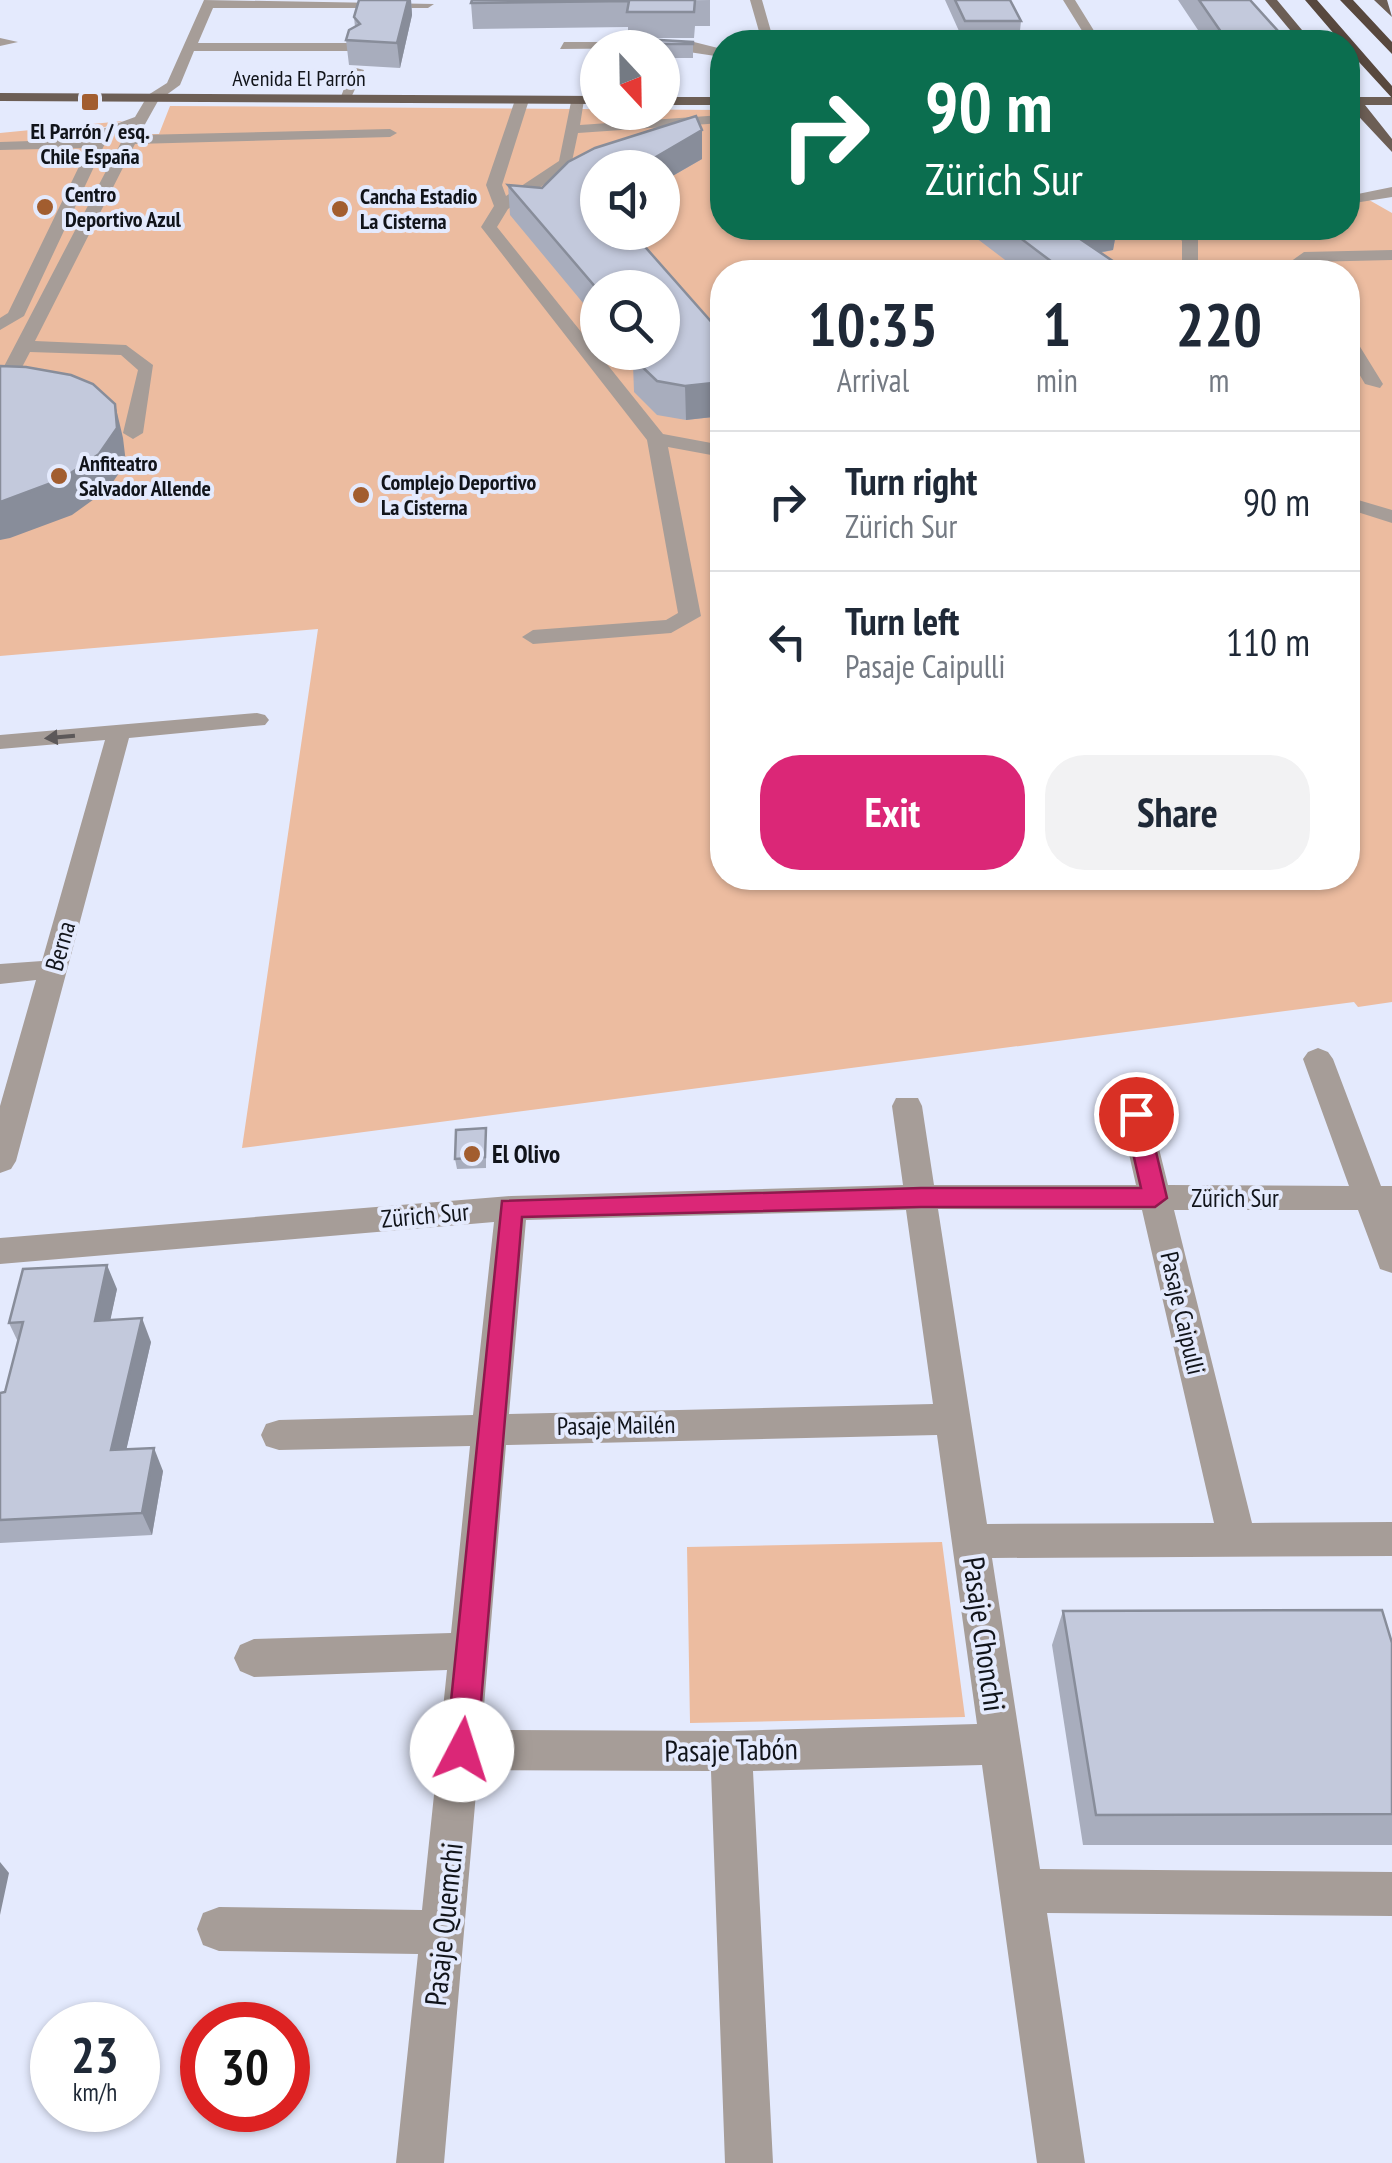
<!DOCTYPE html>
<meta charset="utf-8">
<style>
:root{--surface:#fff;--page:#f2f2f3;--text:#1f2937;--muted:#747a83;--line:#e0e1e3;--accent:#db2777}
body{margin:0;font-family:"PT Sans Narrow",sans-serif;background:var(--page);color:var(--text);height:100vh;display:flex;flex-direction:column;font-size:38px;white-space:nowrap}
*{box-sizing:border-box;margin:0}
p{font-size:32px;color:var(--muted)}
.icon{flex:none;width:55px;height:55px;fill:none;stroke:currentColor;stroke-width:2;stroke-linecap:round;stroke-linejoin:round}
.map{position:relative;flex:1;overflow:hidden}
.sheet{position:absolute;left:710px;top:260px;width:650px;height:630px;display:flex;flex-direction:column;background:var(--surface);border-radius:40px;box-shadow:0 2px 8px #0004}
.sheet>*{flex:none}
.banner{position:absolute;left:710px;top:30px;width:650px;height:210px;border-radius:40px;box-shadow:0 2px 8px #0004;background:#0b6e4f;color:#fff;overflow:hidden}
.needle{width:65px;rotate:158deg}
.fabs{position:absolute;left:580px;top:30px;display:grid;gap:20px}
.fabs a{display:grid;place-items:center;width:100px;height:100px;border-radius:50%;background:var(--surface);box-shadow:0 2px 8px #0004;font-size:50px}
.speed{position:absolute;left:30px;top:2002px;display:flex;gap:20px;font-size:50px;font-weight:700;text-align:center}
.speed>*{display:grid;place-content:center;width:130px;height:130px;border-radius:50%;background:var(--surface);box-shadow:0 2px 8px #0004;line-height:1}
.speed small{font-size:25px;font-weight:400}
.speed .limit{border:15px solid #d22;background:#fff;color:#111}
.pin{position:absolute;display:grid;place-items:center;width:85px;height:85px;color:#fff;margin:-42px;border:5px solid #fff;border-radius:50%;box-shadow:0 2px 10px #0007}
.me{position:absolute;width:110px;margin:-55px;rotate:5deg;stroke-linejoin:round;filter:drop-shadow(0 0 8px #0008)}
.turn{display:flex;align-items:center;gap:35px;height:210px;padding:0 50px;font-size:45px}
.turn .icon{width:130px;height:130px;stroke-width:2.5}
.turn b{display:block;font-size:70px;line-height:85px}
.eta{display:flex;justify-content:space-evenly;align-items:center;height:170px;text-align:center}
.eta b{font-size:60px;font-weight:700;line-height:70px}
.action{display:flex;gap:20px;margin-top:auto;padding:20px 50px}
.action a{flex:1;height:115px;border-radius:40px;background:var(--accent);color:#fff;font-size:40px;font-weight:700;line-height:115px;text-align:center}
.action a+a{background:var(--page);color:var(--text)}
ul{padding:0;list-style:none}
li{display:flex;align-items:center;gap:30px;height:140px;padding:0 50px;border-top:2px solid var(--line)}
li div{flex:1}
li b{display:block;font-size:38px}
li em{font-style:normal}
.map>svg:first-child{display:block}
.green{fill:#ecbca0;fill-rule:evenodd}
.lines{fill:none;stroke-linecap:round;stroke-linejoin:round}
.minor{fill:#a69d98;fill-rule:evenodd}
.major{fill:#6c5e55;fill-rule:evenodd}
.highway{fill:#58483e;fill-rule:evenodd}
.wall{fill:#a8adbd}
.shaded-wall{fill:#888d9a}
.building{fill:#c3c9dc;stroke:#888d9a;stroke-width:2.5}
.oneway{fill:#5c5859}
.route{fill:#db2777;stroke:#8e194d;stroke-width:2.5}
.poi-dot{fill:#a25d2f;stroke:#e4eafd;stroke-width:4}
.labels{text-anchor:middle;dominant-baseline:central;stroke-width:8;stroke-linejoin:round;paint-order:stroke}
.far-street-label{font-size:22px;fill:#11141a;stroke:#e4eafd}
.far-poi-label{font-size:22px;font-weight:bold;fill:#11141a;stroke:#e4eafd;text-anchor:start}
.street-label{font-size:25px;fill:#11141a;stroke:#e4eafd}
.poi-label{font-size:25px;font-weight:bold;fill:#11141a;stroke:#e4eafd;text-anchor:start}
.near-street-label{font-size:30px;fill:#11141a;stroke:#e4eafd}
</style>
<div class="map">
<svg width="1392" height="2163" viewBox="0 0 1392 2163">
<rect width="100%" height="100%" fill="#e4eafd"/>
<!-- green -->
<path class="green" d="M170 106 722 110V228H1348V188L1392 213V1002L1358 1007 1354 1002 242 1148 318 629 0 656V133L123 121 84 134H159ZM598 168H662V232H598ZM722 272H1348V878H722ZM598 288H662V352H598Z
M942 1542 965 1717 690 1723 687 1547Z"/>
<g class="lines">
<!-- minor -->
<path class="minor" d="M204 0 434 4 428 8H213L198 43H353L359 47 353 51H194L180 85 158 101 139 135 390 129 397 133 390 137 135 144 35 341 126 345 153 365 143 433 133 439 123 433 138 370 121 355 30 352 10 390 0 391V374L128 129 108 137 24 316 0 330V318L8 313 88 148 0 150V142L93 139 97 131 135 117 148 95 167 83Z
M750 0H762L774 42H762Z
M1063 0H1075L1101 42H1089Z
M0 38 18 42 0 46Z
M564 42H694L722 49V57L662 48 560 49Z
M352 67 364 70 349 102H339Z
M522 96 529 100 502 185 506 196 559 161 572 97 584 100 580 125 722 115V123L578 133 571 166 508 209 497 227 663 434 722 445V457L668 447 701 616 671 633 533 644 522 637 533 630 666 620 678 613 647 440 481 227 494 206 486 185 515 100Z
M1392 187V197L1348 204V196Z
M1172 228H1188L1198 240V272H1182V241Z
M1392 250V260L1308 262 1313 272H1297L1290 262 1304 252Z
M1348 336 1354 337 1383 384 1380 388 1365 384 1348 355Z
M1348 497 1392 510V523L1348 509Z
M257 713 265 715 269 720 265 725 129 738 16 1161 11 1169 0 1173V1106L36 980 0 984V964L42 961 105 740 0 749V735Z
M1318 1048 1328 1052 1333 1059 1381 1186H1392V1273L1380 1269 1358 1210H1174L1252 1523 1392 1522V1556L992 1558 1040 1869 1392 1872V1916L1047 1913 1085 2163H1037L982 1765 753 1771 773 2163H725L711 1771 478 1770 444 2163H396L418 1954 219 1951 203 1945 197 1929 203 1913 219 1907 422 1910 447 1670 254 1677 240 1671 234 1658 240 1645 254 1639 451 1633 470 1446 279 1450 266 1446 261 1435 266 1424 279 1420 473 1415 494 1222 0 1264V1238L511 1196 903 1185 892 1106 896 1098H918L922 1106 934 1185H1136L1114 1088 1118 1080H1140L1144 1088 1168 1185 1349 1186 1303 1059 1308 1052ZM938 1209 1142 1210 1214 1523 987 1524ZM906 1210 933 1404 509 1414 526 1220ZM937 1435 977 1724 731 1731 482 1730 506 1445Z"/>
<!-- major -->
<path class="major" d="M1265 0H1277L1312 42H1300Z
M1374 0H1387L1392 17Z
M1348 89 1358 97H1392V105H1365L1392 139V152L1348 105Z
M0 93 598 96V104L0 101Z
M662 97H722V105H662Z"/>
<!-- highway -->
<path class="highway" d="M1305 0H1317L1392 86V98L1348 50V42H1341Z
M1340 0H1353L1392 42V54Z"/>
</g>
<!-- wall -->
<path class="wall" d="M359 0H411L412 15 400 68 349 65 346 40 355 27 354 17Z
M710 0V26H695L694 38H630L693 42V58H662V48H625V38H628V27L473 29 471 3Z
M945 0H1010L1021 21 1019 40H963Z
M1178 0H1250L1288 42H1206Z
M696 116 702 130V159L662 182V168H598V232H632L722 334V416L686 420 657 415 634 392 633 364 624 352H662V288H598V321L510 215 508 185 542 188 568 162 595 148Z
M963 228H1117L1113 250 1100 253 1129 272H1021Z
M486 1128V1168L457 1169 455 1159Z
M117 1289 110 1320 151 1342 126 1450 163 1471 152 1535 0 1543V1393L5 1392 18 1342 9 1323Z
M1063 1611 1392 1643V1845H1083L1052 1645Z"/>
<!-- shaded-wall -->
<path class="shaded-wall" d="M408 0H411L412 15 400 68 397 43Z
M702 130V159L662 182V168H637Z
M1064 228H1117L1113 250 1059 259Z
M722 382V416L686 420 685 386Z
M115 404 123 438 126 463 108 489 72 515 10 538 0 540V502Z
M107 1265 117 1289 105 1345 95 1321Z
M142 1318 151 1342 121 1473 111 1450Z
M154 1448 163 1471 152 1535 142 1513Z
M0 1862 9 1873 0 1915Z"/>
<!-- building -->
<path class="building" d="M359 0H408L397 43 346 40 349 30 360 24 354 17Z
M472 0H695L694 12H627L629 1 471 3Z
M955 0H1010L1021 21H965Z
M1199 0H1250L1288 42H1228Z
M625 38 693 42V44H625Z
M696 116 702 130 637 168H598V232H632L722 334V382L685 386 657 381 633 358 640 352H662V288H598V290L508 185 542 188 568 162 595 148Z
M1007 228H1068H1064L1129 272H1063L1060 268Z
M0 366 26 367 71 375 93 384 115 404 117 428 99 454 62 479 0 502Z
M486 1128 485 1157 455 1159 456 1130Z
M107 1265 95 1321 142 1318 111 1450 154 1448 142 1513 0 1520V1393L5 1392 23 1322 9 1323 23 1269Z
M1382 1610 1392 1643V1814L1096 1815 1063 1611Z"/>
<!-- one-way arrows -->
<defs><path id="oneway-solid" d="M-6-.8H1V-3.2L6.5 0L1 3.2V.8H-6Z" transform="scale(2.5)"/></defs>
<use class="oneway" href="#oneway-solid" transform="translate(60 737) rotate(175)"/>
<!-- route -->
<path class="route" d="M1136 1106 1147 1114 1167 1198 1155 1207H921L522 1217 477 1750 473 1760 462 1765 450 1760 446 1750 502 1201 921 1188H1141L1124 1114Z"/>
<!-- markers -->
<g class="poi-dot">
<rect x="80" y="92" width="20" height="20" rx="5"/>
<circle cx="45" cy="207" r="10"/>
<circle cx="340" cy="209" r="10"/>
<circle cx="59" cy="476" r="10"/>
<circle cx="361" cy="495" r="10"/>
<circle cx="472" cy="1154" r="10"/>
</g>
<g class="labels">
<!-- far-street labels -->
<g class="far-street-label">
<text x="299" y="78">Avenida El Parrón</text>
</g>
<!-- far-poi labels -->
<g class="far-poi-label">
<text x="90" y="131" text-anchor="middle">El Parrón / esq.<tspan x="90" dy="25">Chile España</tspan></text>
<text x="65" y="194">Centro<tspan x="65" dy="25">Deportivo Azul</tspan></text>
<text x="360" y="196">Cancha Estadio<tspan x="360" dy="25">La Cisterna</tspan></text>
<text x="79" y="463">Anfiteatro<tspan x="79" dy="25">Salvador Allende</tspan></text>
<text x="381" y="482">Complejo Deportivo<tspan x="381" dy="25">La Cisterna</tspan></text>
</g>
<!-- street labels -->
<g class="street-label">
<text transform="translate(60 946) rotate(-74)">Berna</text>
<text x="1235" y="1198">Zürich Sur</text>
<text transform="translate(425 1215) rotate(-5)">Zürich Sur</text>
<text transform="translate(1183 1313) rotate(77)">Pasaje Caipulli</text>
<text transform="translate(616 1425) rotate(-1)">Pasaje Mailén</text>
</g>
<!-- poi labels -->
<g class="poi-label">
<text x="492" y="1154">El Olivo</text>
</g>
<!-- near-street labels -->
<g class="near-street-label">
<text transform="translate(985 1634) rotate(82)">Pasaje Chonchi</text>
<text transform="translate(731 1749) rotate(-1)">Pasaje Tabón</text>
<text transform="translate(443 1924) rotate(-84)">Pasaje Quemchi</text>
</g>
</g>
</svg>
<div class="fabs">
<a><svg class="needle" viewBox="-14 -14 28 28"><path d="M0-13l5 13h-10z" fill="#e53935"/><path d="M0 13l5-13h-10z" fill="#747a83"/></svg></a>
<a><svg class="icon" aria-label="sound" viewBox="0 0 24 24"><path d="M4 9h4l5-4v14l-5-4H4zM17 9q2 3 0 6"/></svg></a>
<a><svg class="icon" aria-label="search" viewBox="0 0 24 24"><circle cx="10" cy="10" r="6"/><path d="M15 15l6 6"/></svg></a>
</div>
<div class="speed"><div>23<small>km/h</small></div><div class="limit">30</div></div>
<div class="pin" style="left:1136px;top:1114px;background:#d93025"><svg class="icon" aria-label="arrive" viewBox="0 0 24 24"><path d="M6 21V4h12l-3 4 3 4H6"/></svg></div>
<svg class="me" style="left:462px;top:1750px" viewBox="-20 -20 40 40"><circle r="19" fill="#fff"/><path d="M0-13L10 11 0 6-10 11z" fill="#db2777"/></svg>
<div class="banner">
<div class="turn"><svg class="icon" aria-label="right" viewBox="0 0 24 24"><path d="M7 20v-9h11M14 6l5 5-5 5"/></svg><div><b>90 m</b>Zürich Sur</div></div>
</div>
<section class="sheet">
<div class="eta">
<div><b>10:35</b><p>Arrival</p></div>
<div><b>1</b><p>min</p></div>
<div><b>220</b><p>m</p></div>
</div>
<ul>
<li><svg class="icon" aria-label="right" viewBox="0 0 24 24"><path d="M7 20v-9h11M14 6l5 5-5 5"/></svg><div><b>Turn right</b><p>Zürich Sur</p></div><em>90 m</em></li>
<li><svg class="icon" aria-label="left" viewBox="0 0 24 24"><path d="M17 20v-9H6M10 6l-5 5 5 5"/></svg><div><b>Turn left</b><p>Pasaje Caipulli</p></div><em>110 m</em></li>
</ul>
<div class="action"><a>Exit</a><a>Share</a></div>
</section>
</div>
